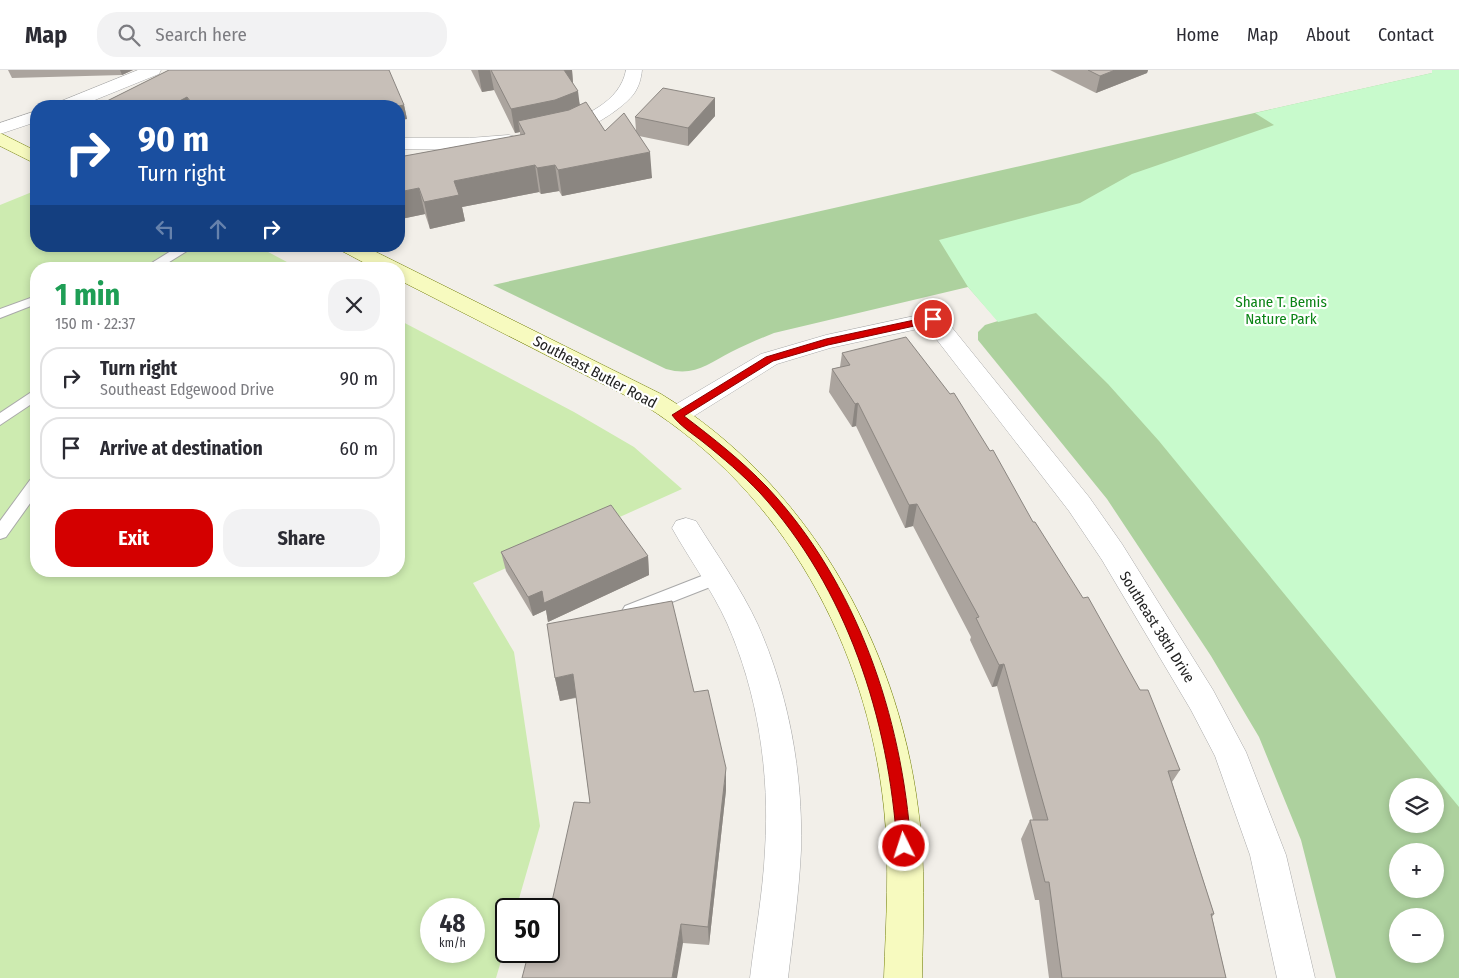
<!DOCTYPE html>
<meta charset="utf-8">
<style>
:root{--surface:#fff;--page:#f2f2f3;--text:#2b2b33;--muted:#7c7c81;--line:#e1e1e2;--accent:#d40000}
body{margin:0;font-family:"Fira Sans Condensed",sans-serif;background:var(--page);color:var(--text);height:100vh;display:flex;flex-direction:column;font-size:19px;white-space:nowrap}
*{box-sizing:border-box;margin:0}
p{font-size:16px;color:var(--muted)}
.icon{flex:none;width:28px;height:28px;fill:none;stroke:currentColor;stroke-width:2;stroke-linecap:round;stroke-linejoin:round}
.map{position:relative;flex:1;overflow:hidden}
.sheet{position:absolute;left:30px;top:192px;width:375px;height:315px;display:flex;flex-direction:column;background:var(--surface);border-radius:20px;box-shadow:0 2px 8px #0003}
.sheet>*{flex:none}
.guide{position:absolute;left:30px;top:30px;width:375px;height:152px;border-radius:20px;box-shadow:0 2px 8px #0003;background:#1a4fa0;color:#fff;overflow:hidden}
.tools{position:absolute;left:1389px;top:708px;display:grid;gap:10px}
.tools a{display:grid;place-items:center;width:55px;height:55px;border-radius:50%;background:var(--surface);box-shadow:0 2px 8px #0003;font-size:25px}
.speed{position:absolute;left:420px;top:828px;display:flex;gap:10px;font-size:25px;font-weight:700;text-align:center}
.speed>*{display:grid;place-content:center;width:65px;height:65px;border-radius:50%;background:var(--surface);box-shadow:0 2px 8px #0003;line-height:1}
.speed small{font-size:12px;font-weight:400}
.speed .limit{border:2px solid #111;border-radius:8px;background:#fff;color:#111}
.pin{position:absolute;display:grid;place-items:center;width:42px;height:42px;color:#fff;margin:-21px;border:2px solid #fff;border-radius:50%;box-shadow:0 1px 5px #0007}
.me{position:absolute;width:55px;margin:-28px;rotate:356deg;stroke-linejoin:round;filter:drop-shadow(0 0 4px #0008)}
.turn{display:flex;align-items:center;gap:18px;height:105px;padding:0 25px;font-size:22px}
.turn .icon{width:65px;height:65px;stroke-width:2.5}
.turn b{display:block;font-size:35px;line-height:42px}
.lanes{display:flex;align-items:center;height:48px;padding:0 25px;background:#0003;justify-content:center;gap:25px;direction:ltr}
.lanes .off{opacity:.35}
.round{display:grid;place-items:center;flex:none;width:52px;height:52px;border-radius:20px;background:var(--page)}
.overview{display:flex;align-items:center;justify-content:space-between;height:85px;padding:0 25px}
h1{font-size:30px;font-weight:700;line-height:38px;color:#1e9e55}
.action{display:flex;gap:10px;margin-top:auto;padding:10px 25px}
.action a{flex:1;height:58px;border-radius:20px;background:var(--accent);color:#fff;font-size:20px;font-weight:700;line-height:58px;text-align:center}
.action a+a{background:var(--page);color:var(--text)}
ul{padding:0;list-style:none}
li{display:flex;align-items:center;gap:15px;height:62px;margin:0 10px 8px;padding:0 15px;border:2px solid var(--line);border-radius:20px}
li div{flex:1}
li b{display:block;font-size:19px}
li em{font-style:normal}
header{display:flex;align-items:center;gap:30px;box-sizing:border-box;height:70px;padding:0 25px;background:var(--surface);border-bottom:1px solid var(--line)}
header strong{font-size:24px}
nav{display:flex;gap:28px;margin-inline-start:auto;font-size:18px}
.search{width:350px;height:45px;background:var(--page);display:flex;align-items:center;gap:12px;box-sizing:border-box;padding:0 18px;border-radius:20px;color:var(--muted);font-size:19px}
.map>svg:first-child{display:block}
.grass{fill:#cdebb0;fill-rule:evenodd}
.forest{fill:#add19e;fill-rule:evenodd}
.park{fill:#c8facc}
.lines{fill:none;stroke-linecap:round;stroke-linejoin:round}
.lane-casing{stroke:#a9a9a9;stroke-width:2}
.street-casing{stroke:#a9a9a9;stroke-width:1}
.secondary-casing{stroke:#707d05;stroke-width:1}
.lane{fill:#fff;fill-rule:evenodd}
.street{fill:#fff;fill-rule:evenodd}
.secondary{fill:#f7fabf;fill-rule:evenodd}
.wall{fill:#aba49e}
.shaded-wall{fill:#8b8681}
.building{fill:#c7bfb8;stroke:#8b8681}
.route{fill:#d40000;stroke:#8a0000}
.labels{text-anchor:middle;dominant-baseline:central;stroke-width:4.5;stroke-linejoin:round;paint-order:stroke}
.park-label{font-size:15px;fill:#0c8416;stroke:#fff}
.street-label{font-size:15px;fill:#222;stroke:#fff}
</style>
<header>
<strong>Map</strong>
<div class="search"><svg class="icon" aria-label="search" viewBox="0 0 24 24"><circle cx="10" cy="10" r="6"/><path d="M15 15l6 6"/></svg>Search here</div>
<nav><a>Home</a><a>Map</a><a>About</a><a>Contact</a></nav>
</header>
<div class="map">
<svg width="1459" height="908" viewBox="0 0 1459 908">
<rect width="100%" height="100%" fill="#f2efe9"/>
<!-- grass -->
<path class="grass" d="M32 122 36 123V176H257L300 199H36V501H399V250L574 342 634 377 682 419 473 513 514 582 540 756 516 839H506V874L496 908H0V135ZM431 839H474V881H431Z"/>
<!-- forest -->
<path class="forest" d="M1432 0H1459V908H1336L1301 770 1259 667 1211 586 1107 429 978 270V262L985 255 998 251 968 217 774 263C759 269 745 275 731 282 708 294 694 307 666 299L493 215 1432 3ZM1398 716H1435V754H1398ZM1398 781H1435V819H1398ZM1398 846H1435V884H1398Z"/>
<!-- park -->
<path class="park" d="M1432 0H1459V737L1159 371 1108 314 1036 243 998 252 968 217 939 170 1080 133 1132 104 1274 55 1255 43 1432 3Z"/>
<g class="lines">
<!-- lane casing -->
<g class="lane-casing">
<path id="lane" d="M179 176H195L158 199H142Z
M36 226V234L0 248V239Z
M36 319V331L0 355V343Z
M36 408V425L6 467 0 469V451L30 410Z
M717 500 723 502 725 507 723 512 631 548 625 546 622 541 625 536Z"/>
</g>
<!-- street casing -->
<g class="street-casing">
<path id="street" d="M138 0H161L159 4 80 36H56L59 32Z
M626 0H642C641 9 639 17 633 25 619 42 576 69 555 64L552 60 555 56C583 47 620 33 626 0Z
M36 41V52L0 64V53Z
M509 65 516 67 518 71 516 75 469 80 399 79V68H469Z
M933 242 941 244 1089 427 1122 474 1213 620 1246 682 1286 785 1315 908H1277L1250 785 1215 686 1191 640 1102 490 1069 441 927 257 830 278 777 294 686 351 677 353 668 351 665 345 668 339 761 284 826 265Z
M686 448 696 451C717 485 741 518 758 555 789 625 803 703 801 780 799 823 793 865 788 908H750C755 865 763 823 765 780 770 704 758 623 727 553 712 520 690 490 672 458L676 451Z"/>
</g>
<!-- secondary casing -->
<g class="secondary-casing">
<path id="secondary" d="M0 63 36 81V94L0 76Z
M337 176H364L661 324C806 412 897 572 918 738 926 794 923 851 922 908H884C886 851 890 794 884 738 867 576 784 423 644 335L399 210V199H376L340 180Z"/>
</g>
<!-- lane -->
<use href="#lane" class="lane"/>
<!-- street -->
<use href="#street" class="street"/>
<!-- secondary -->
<use href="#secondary" class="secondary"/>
</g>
<!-- wall -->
<path class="wall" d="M8 0H133L122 5 12 8Z
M169 0 404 35 407 49 399 50V36H107L105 32Z
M471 0H572L573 13 580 35 605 61 636 60 635 47 715 28V46L688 76 639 66 652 108 562 126 559 121 541 124 539 122 462 137 465 151 430 159 425 144 401 149 399 143V87L520 65V62L515 63 494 20 482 22Z
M1050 0H1148L1147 3 1096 23Z
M842 283 1033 452 1180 700 1172 712 1214 844 1212 847 1226 908H1049L1039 830H1035L1021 769 1030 750H1033L997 616 992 617 970 570 971 567 913 456 905 458 856 356 852 357 829 322 832 299 840 297Z
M501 482 648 486 649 505 548 552 546 540 533 546 506 501Z
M555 608 694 622 726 720 709 875 683 873 549 881 590 733 576 628 560 631Z"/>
<!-- shaded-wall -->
<path class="shaded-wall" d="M120 0H133L122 5Z
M478 0H490L494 20 482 22Z
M560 0H572L573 13 562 15Z
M1115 0H1148L1147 3 1096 23 1100 6Z
M578 21 581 45 518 51 520 62 515 63 511 39Z
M187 27 191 36H170Z
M715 28V46L688 76V58Z
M404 35 407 49 399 50V36Z
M650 82 652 108 562 126 558 100Z
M535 95 539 122 462 137 465 151 430 159 424 132 454 111Z
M555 95 559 121 541 124 537 98Z
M419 118 425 144 401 149 399 141V122Z
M858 333 856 356 852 357 855 334Z
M917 434 913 456 905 458 909 435Z
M648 486 649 505 548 552 546 540 533 546 528 527 542 521Z
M1004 594 997 616 992 617 999 595Z
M573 604 577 627 560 631 555 608Z
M726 698V720L709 875 708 857Z
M681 854 683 873 677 908H672Z"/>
<!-- building -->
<path class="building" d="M169 0H389L404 35 398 36H194L187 27 170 36H117L105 32Z
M491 0H564L578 21 555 30 511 39Z
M1088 0H1115L1100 6Z
M663 18 715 28 688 58 635 47Z
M586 32 605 61 624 43 650 82 558 100 555 95 537 98 535 95 454 111 459 125 424 132 419 118 399 122V87L525 64 518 51 569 40Z
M906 267 950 324 954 323 990 381 993 380 1033 452H1035L1083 528 1088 527 1140 620H1148L1180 700 1168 701 1214 844H1211L1226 908H1062L1049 812H1045L1030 750H1048L1004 594 999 595 976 548 979 547 917 434 909 435 858 333 855 334 832 299 850 295 842 283Z
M611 435 648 486 544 533 542 521 528 527 501 482Z
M672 531 694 622 708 620 726 698 708 857 681 854 672 908H522L529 881H549V845L574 732 590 733 573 604 555 608 547 554Z"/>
<!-- route -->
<path class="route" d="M933 246 938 249 937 251 828 275 773 291 684 346C713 368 742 391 767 417 857 513 902 646 911 776L909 780 904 782 899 780 897 776C889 649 847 518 760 423 743 405 723 388 703 372 693 364 680 356 672 345L766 287 826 269Z"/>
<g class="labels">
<!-- park labels -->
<g class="park-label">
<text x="1281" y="232">Shane T. Bemis<tspan x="1281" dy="17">Nature Park</tspan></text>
</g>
<!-- street labels -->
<g class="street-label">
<text transform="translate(595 302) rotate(28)">Southeast Butler Road</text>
<text transform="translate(1157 557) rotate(58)">Southeast 38th Drive</text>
</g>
</g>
</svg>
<div class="tools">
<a><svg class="icon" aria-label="layers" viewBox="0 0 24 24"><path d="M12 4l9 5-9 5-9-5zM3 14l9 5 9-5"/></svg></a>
<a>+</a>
<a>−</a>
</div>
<div class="speed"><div>48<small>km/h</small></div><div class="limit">50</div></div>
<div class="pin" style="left:933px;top:249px;background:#d93025"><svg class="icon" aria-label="arrive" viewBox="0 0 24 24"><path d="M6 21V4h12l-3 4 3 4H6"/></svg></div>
<svg class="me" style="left:904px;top:776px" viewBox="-20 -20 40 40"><circle r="17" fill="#d40000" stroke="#fff" stroke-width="3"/><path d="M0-11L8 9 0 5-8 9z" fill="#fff"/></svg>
<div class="guide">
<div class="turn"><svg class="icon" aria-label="right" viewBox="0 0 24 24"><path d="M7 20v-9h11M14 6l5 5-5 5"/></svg><div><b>90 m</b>Turn right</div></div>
<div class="lanes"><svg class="icon off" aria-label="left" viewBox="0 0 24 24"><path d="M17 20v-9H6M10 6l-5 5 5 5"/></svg><svg class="icon off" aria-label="ahead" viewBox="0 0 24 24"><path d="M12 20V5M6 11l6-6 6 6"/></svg><svg class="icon" aria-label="right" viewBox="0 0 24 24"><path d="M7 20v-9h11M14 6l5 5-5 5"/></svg></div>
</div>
<section class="sheet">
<div class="overview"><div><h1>1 min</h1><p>150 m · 22:37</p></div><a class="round"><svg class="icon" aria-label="close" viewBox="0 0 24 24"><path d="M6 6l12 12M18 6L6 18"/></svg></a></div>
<ul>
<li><svg class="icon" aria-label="right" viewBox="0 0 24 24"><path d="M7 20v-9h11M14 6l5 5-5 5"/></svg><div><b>Turn right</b><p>Southeast Edgewood Drive</p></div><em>90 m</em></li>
<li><svg class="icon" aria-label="arrive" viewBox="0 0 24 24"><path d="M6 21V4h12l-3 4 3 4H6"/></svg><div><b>Arrive at destination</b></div><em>60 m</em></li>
</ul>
<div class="action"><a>Exit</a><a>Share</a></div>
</section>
</div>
